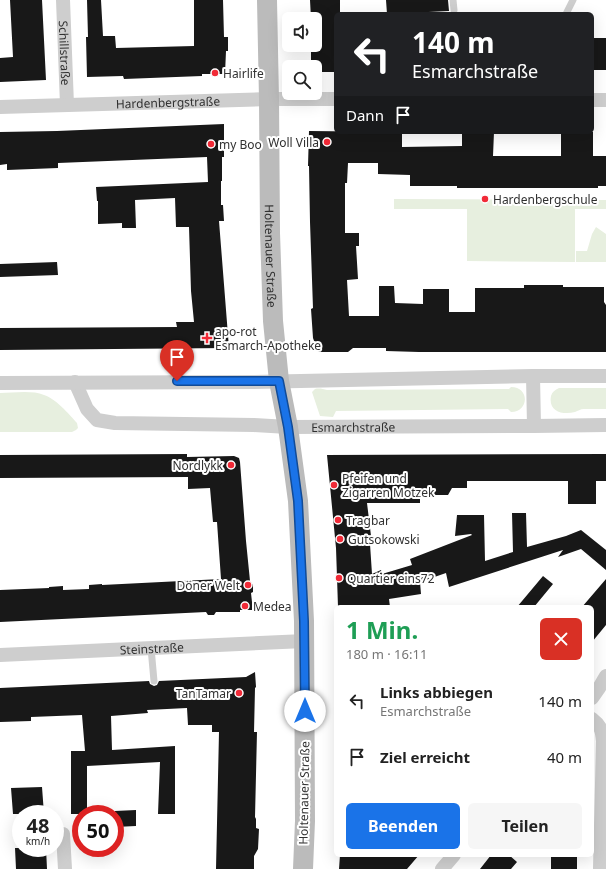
<!DOCTYPE html>
<html lang="de">
<meta charset="utf-8">
<style>
:root{--surface:#fff;--page:#f6f6f6;--text:#222;--muted:#767676;--accent:#1a73e8}
body{margin:0;font-family:"Noto Sans",sans-serif;background:var(--page);color:var(--text);height:100vh;display:flex;flex-direction:column;font-size:15px;white-space:nowrap}
*{box-sizing:border-box;margin:0}
p{font-size:13px;color:var(--muted)}
.icon{flex:none;width:22px;height:22px;fill:none;stroke:currentColor;stroke-width:2;stroke-linecap:round;stroke-linejoin:round}
.map{position:relative;flex:1;overflow:hidden}
.drawer{position:absolute;left:334px;top:605px;width:260px;height:252px;display:flex;flex-direction:column;background:var(--surface);border-radius:6px;box-shadow:0 4px 16px #0002}
.drawer>*{flex:none}
.hud{position:absolute;left:334px;top:12px;width:260px;height:122px;border-radius:6px;box-shadow:0 4px 16px #0002;background:#202124;color:#fff;overflow:hidden}
.fabs{position:absolute;left:282px;top:12px;display:grid;gap:8px}
.fabs a{display:grid;place-items:center;width:40px;height:40px;border-radius:6px;background:var(--surface);box-shadow:0 4px 16px #0002;font-size:20px}
.speed{position:absolute;left:12px;top:805px;display:flex;gap:8px;font-size:20px;font-weight:700;text-align:center}
.speed>*{display:grid;place-content:center;width:52px;height:52px;border-radius:50%;background:var(--surface);box-shadow:0 4px 16px #0002;line-height:1}
.speed small{font-size:10px;font-weight:400}
.speed .limit{border:6px solid #d22;background:#fff;color:#111}
.pin{position:absolute;display:grid;place-items:center;width:34px;height:34px;color:#fff;margin:-41px -17px;border-radius:50% 50% 50% 0;rotate:-45deg;box-shadow:0 0 4px #0007}
.pin .icon{rotate:45deg}
.me{position:absolute;width:44px;margin:-22px;rotate:0deg;stroke-linejoin:round;filter:drop-shadow(0 0 3px #0008)}
.turn{display:flex;align-items:center;gap:14px;height:84px;padding:0 12px;font-size:18px}
.turn .icon{width:52px;height:52px;stroke-width:2.5}
.turn b{display:block;font-size:28px;line-height:34px}
.then{display:flex;align-items:center;height:38px;padding:0 12px;background:#0003;gap:8px;font-size:15px}
.round{display:grid;place-items:center;flex:none;width:42px;height:42px;border-radius:6px;background:var(--page)}
.summary{display:flex;align-items:center;justify-content:space-between;height:68px;padding:0 12px}
h1{font-size:24px;font-weight:700;line-height:30px;color:#1e9e55}
.cta{display:flex;gap:8px;margin-top:auto;padding:8px 12px}
.cta a{flex:1;height:46px;border-radius:6px;background:var(--accent);color:#fff;font-size:16px;font-weight:700;line-height:46px;text-align:center}
.cta a+a{background:var(--page);color:var(--text)}
ul{padding:0;list-style:none}
li{display:flex;align-items:center;gap:12px;height:56px;padding:0 12px}
li div{flex:1}
li b{display:block;font-size:15px}
li em{font-style:normal}
.map>svg:first-child{display:block}
.green{fill:#e7efdf}
.building{fill:#181818}
.lines{fill:none;stroke-linecap:round;stroke-linejoin:round}
.lane{stroke:#cecece;stroke-width:7}
.street{stroke:#cecece;stroke-width:14}
.secondary{stroke:#bbb;stroke-width:20}
.route-casing{stroke:#114b97;stroke-width:10}
.route{stroke:#1a73e8;stroke-width:7}
.poi-dot{fill:#f12a37;stroke:#fff;stroke-width:1.5}
.labels{text-anchor:middle;dominant-baseline:central;stroke-width:4;stroke-linejoin:round;paint-order:stroke}
.street-label{font-size:12px;fill:#313131;stroke:#fff}
.poi-label{font-size:12px;fill:#313131;stroke:#fff;text-anchor:start}
</style>
<div class="map">
<svg width="606" height="869" viewBox="0 0 606 869">
<rect width="100%" height="100%" fill="#fff"/>
<!-- green -->
<path class="green" d="M394 199 606 200V209H575V262L467 261V209H394Z
M596 227 606 234V262H576V251H587L592 234Z
M511 387C530 387 529 412 511 412L508 409 336 411 333 417 320 416 312 392 315 389C319 388 323 389 327 390L509 389Z
M559 388H606V409C599 409 591 409 584 409 580 409 578 411 575 412 563 415 548 412 551 396 552 392 555 390 559 388Z
M0 393C13 393 32 390 44 395 55 398 69 414 77 423L78 428 76 430 72 432H0Z"/>
<!-- building -->
<path class="building" d="M10 0H42L46 80 0 82V58L13 57Z
M87 0H101L103 36H115L116 48 194 46V0H223L224 37H228V51H226L225 74H202V76L124 79 123 76 87 77 86 37H88Z
M310 0H340V14H336V72H315V67H311V45H315V19H311Z
M386 0H448L449 11 387 14Z
M592 38H606V70H592Z
M224 124V157H222V181H221V205H223L224 221H219L229 348 0 350V328L177 327 176 322H194L191 291 189 227H176L175 198 135 200 136 228H122V223L98 224V201H97L96 187 208 182 207 157 58 163V168L7 170V164L0 165V132L57 131Z
M309 131 402 132V147L462 146V132H494L493 156H561V132H593V156H606V186H598V188H457V186H410V175L378 174V163H348L347 183H345V233H359V246H356L358 279 347 280 349 316H379V286H394L395 303 423 304V289H449V312H475V288H524V285H563V287H604V302L606 305V352H419L386 351V348H353L348 352H318L313 338 311 309 313 308 310 222 309 166H308Z
M57 262 58 275 0 277V264Z
M187 454V457L234 456 239 458 240 462 246 541 250 581 253 585V592L251 593 252 602V610H240V612H216L214 615H208L206 612 0 622V590L49 588V587L63 586V590L89 589V585L102 584V585L221 579 217 522H213L210 488 188 489V477L0 478V455Z
M606 454V481H596V504H568V481H467V488H452L448 495H420V503H367L372 544H370L372 574 381 570 382 574 412 565 410 559 472 535 471 534 455 536 457 515H484L485 561 513 552 512 513H526L527 547 566 536 581 530 606 550V570L581 549 558 557 563 550 449 587 446 573 420 582 421 594 389 599 390 607H338L336 548 327 455Z
M543 576 553 584 534 607H517Z
M606 579V625L592 642V607H582Z
M255 672 256 687 255 688 254 732H257L255 817 256 819V828L259 829 258 849 254 856V869H216L219 732H212V725H188L187 708 147 710 148 713 111 716 112 750 175 746V814H158L160 762 87 766V814H71V751H85L82 715 31 717V721L0 722V688L149 681 150 684 154 686 157 685 159 681 246 677Z
M42 787 44 814H13L11 788Z
M136 810V826L115 827V811Z
M15 848H46L47 869H16Z
M340 855H419L407 869H339Z
M491 855H509L517 862 511 869H480Z
M551 855H577V869H551Z"/>
<g class="lines">
<!-- lane -->
<path class="lane" d="M453 0 454 10
M566 14 573 0
M151 648 154 681"/>
<!-- street -->
<g class="street">
<path id="s1" d="M63 0 67 105"/>
<path d="M592 100H606"/>
<path id="s2" d="M0 107 269 99H336"/>
<path d="M533 376 534 426"/>
<path id="s3" d="M75 382 87 409 97 420 115 423 254 425 288 427 534 426 606 425"/>
<path d="M0 383 254 382 533 376H606"/>
<path id="s4" d="M0 655 305 641"/>
<path d="M592 698 599 688 606 676"/>
<path d="M592 719C601 726 602 730 603 741L600 869"/>
<path d="M63 834 65 869"/>
<path d="M442 869 454 855"/>
</g>
<!-- secondary -->
<path class="secondary" id="s5" d="M267 0 269 99 270 233 273 321 279 381 288 427 298 501 304 621 305 821 303 869"/>
</g>
<g class="lines">
<!-- route casing -->
<g class="route-casing">
<path id="route" d="M177 381H279L288 427 298 501 304 621 305 711"/>
</g>
<!-- route -->
<use href="#route" class="route"/>
</g>
<!-- markers -->
<g class="poi-dot">
<circle cx="215" cy="73" r="4"/>
<circle cx="327" cy="142" r="4"/>
<circle cx="211" cy="144" r="4"/>
<circle cx="485" cy="199" r="4"/>
<path d="M205 332h4v4h4v4h-4v4h-4v-4h-4v-4h4z"/>
<circle cx="231" cy="465" r="4"/>
<circle cx="334" cy="485" r="4"/>
<circle cx="338" cy="520" r="4"/>
<circle cx="340" cy="539" r="4"/>
<circle cx="339" cy="578" r="4"/>
<circle cx="248" cy="585" r="4"/>
<circle cx="245" cy="606" r="4"/>
<circle cx="239" cy="693" r="4"/>
</g>
<g class="labels">
<!-- street labels -->
<g class="street-label">
<text stroke="none"><textPath href="#s1" startOffset="53">Schillstraße</textPath></text>
<text stroke="none"><textPath href="#s2" startOffset="168">Hardenbergstraße</textPath></text>
<text stroke="none"><textPath href="#s5" startOffset="256">Holtenauer Straße</textPath></text>
<text stroke="none"><textPath href="#s3" startOffset="301">Esmarchstraße</textPath></text>
<text stroke="none"><textPath href="#s4" startOffset="152">Steinstraße</textPath></text>
<text transform="translate(304 793) rotate(-89)">Holtenauer Straße</text>
</g>
<!-- poi labels -->
<g class="poi-label">
<text x="223" y="73">Hairlife</text>
<text x="319" y="142" text-anchor="end">Woll Villa</text>
<text x="219" y="144">my Boo</text>
<text x="493" y="199">Hardenbergschule</text>
<text x="215" y="331">apo-rot<tspan x="215" dy="14">Esmarch-Apotheke</tspan></text>
<text x="223" y="465" text-anchor="end">Nordlykk</text>
<text x="342" y="478">Pfeifen und<tspan x="342" dy="14">Zigarren Motzek</tspan></text>
<text x="346" y="520">Tragbar</text>
<text x="348" y="539">Gutsokowski</text>
<text x="347" y="578">Quartier eins72</text>
<text x="240" y="585" text-anchor="end">Döner Welt</text>
<text x="253" y="606">Medea</text>
<text x="231" y="693" text-anchor="end">TanTamar</text>
</g>
</g>
</svg>
<div class="fabs">
<a><svg class="icon" aria-label="sound" viewBox="0 0 24 24"><path d="M4 9h4l5-4v14l-5-4H4zM17 9q2 3 0 6"/></svg></a>
<a><svg class="icon" aria-label="search" viewBox="0 0 24 24"><circle cx="10" cy="10" r="6"/><path d="M15 15l6 6"/></svg></a>
</div>
<div class="speed"><div>48<small>km/h</small></div><div class="limit">50</div></div>
<div class="pin" style="left:177px;top:381px;background:#d93025"><svg class="icon" aria-label="arrive" viewBox="0 0 24 24"><path d="M6 21V4h12l-3 4 3 4H6"/></svg></div>
<svg class="me" style="left:305px;top:711px" viewBox="-20 -20 40 40"><circle r="19" fill="#fff"/><path d="M0-13L10 11 0 6-10 11z" fill="#1a73e8"/></svg>
<div class="hud">
<div class="turn"><svg class="icon" aria-label="left" viewBox="0 0 24 24"><path d="M17 20v-9H6M10 6l-5 5 5 5"/></svg><div><b>140 m</b>Esmarchstraße</div></div>
<div class="then">Dann<svg class="icon" aria-label="arrive" viewBox="0 0 24 24"><path d="M6 21V4h12l-3 4 3 4H6"/></svg></div>
</div>
<section class="drawer">
<div class="summary"><div><h1>1 Min.</h1><p>180 m · 16:11</p></div><a class="round" style="background:#d93025;color:#fff"><svg class="icon" aria-label="close" viewBox="0 0 24 24"><path d="M6 6l12 12M18 6L6 18"/></svg></a></div>
<ul>
<li><svg class="icon" aria-label="left" viewBox="0 0 24 24"><path d="M17 20v-9H6M10 6l-5 5 5 5"/></svg><div><b>Links abbiegen</b><p>Esmarchstraße</p></div><em>140 m</em></li>
<li><svg class="icon" aria-label="arrive" viewBox="0 0 24 24"><path d="M6 21V4h12l-3 4 3 4H6"/></svg><div><b>Ziel erreicht</b></div><em>40 m</em></li>
</ul>
<div class="cta"><a>Beenden</a><a>Teilen</a></div>
</section>
</div>
